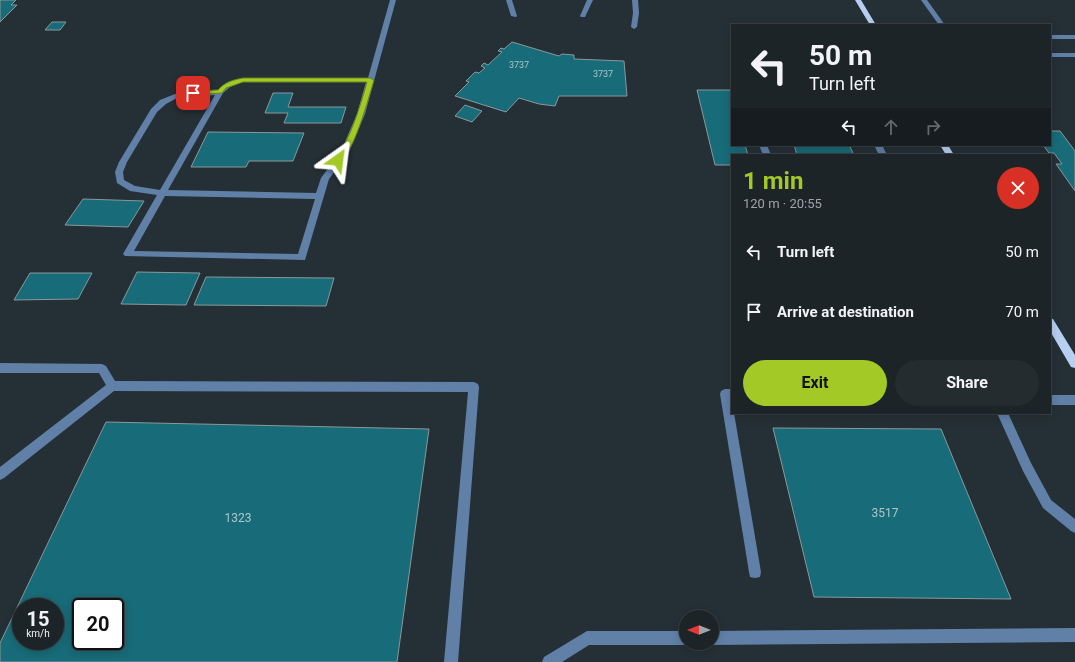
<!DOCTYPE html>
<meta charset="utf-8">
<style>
:root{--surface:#1c2428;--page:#252c30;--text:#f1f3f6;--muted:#a0a4a8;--line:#3a4145;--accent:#a3c926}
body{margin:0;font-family:Roboto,sans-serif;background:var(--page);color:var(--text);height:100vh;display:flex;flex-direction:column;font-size:15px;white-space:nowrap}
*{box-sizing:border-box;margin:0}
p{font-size:13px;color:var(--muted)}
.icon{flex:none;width:22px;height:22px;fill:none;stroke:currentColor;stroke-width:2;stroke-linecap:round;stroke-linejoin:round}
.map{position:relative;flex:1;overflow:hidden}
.details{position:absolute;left:731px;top:154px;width:320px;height:260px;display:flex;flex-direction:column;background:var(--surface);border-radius:0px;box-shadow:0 2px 10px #0003,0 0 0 1px var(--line)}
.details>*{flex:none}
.top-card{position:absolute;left:731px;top:24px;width:320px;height:122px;border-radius:0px;box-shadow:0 2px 10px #0003,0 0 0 1px var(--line);background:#1c2428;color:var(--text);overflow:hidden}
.needle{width:26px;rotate:270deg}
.controls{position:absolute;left:679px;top:610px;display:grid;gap:8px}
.controls a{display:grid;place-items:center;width:40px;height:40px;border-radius:50%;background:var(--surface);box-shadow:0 2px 10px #0003,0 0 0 1px var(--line);font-size:20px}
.speed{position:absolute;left:12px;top:598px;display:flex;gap:8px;font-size:20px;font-weight:700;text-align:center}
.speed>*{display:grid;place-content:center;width:52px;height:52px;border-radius:50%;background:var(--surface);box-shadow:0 2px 10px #0003,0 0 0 1px var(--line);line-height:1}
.speed small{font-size:10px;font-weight:400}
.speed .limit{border:2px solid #111;border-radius:6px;background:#fff;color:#111}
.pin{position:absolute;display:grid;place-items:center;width:34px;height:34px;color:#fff;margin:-17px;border-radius:8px;box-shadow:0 2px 6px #0006}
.me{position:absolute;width:44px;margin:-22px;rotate:31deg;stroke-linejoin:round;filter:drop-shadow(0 0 3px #0008)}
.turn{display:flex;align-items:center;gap:14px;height:84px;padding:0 12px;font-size:18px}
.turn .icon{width:52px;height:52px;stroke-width:2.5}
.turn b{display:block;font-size:28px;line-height:34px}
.lanes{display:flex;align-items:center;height:38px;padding:0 12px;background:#0003;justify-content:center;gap:20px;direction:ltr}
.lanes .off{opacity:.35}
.round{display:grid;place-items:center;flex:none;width:42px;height:42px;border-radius:21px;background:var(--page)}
.summary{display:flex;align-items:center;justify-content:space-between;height:68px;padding:0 12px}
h1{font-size:24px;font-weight:700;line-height:30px;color:var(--accent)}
.primary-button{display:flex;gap:8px;margin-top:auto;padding:8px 12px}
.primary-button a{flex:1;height:46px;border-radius:24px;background:var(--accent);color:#111;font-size:16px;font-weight:700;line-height:46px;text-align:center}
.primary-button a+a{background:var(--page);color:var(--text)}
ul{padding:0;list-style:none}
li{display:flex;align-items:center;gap:12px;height:60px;padding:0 12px}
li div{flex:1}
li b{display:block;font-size:15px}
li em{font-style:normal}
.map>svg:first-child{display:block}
.building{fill:#186b78;stroke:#89999c;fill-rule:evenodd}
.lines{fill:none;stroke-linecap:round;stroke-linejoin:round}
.minor{fill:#6180a8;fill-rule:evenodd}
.major{fill:#b7d0f1;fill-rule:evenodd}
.route{fill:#a3c926;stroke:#6a8319}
.labels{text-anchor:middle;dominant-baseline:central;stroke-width:3.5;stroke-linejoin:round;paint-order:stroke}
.far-number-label{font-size:9px;fill:#acc6cc}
.near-number-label{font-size:12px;fill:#acc6cc}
</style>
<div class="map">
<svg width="1075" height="662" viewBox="0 0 1075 662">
<rect width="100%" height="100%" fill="#253036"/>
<!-- building -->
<path class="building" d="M0 0H16L11 5H17L0 22Z
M52 22H66L60 30H45Z
M512 42 559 56 562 54 574 55V59L624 61 627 96H559L555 106 539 104 519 98 506 112 455 96 469 82 466 81 475 72 479 73 485 68 481 66 484 63 488 65 502 52 498 51 501 48 504 49Z
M697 90H732V145H745L748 155H732V165H715Z
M273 93H293L288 107H346L341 123H284L288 113H265Z
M465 105 482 111 472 122 455 116Z
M1050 131H1060L1075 151V191L1056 164H1062L1054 153H1049L1043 145H1050Z
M208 132 304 133 293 161H249L246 167H191Z
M794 145H849L854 155H797Z
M83 199 144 201 128 227 65 225Z
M137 272 200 273 186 305 121 304Z
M30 273H92L78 299 14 300Z
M206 277 334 278 326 306 194 305Z
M106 422 429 429 397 662H0V643ZM21 607H55V641H21ZM81 607H115V641H81Z
M773 428 941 429 1011 599 814 597Z"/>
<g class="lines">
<!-- minor -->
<path class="minor" d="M390 0H396L365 114 349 152 329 179 305 260 125 256 123 254 157 195 130 191 117 183 115 172 119 162 151 109 160 100 175 94 218 90 228 82 243 78H368ZM243 82H366L357 114 341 151 321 178 316 193 168 190 223 93 230 87ZM215 95 160 190 135 186 124 180 123 172 127 162 157 112 166 104 177 98ZM165 196 315 199 298 254 134 251Z
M506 0H512L517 16 516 17 511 16Z
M587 0H593L585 17H581L580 16Z
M632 0H638L639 13 637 27 634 29 631 27 633 13Z
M921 0H927L945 25H939Z
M1050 35H1075V39H1050Z
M1050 53H1075V57H1050Z
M759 145H767L771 155H763Z
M874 145H882L887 155H879Z
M0 363 102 364 106 366 115 381 474 382 478 384 479 387 458 662H444L468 392 114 391 4 478 0 480V467L106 385 99 373H0Z
M725 389H732V413H734L761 572 760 577 755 578 750 577 749 572 720 394 721 391Z
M1050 395H1075V405H1050Z
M997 413H1008L1031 463 1051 500 1075 519V533L1071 531 1043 508 1023 471Z
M1075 628V642L712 645 708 643H712V631Z
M587 631H686V643H690L686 645H589L562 662H542L544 657Z"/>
<!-- major -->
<path class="major" d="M855 0H861L876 25H870Z
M940 145H948L954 155H946Z
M1050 318 1053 319 1075 355V368L1071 367 1050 331Z"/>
</g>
<!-- route -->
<path class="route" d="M243 78H370L374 80C369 96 353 157 338 163L335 160C351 137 359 110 367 82H243L226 88 222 93 193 95 189 93 193 91 218 90C225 82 233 80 243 78Z"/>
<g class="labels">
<!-- far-number labels -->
<g class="far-number-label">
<text x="519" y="65">3737</text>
<text x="603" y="74">3737</text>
</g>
<!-- near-number labels -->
<g class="near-number-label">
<text x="885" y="513">3517</text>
<text x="238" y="518">1323</text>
</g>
</g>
</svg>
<div class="controls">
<a><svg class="needle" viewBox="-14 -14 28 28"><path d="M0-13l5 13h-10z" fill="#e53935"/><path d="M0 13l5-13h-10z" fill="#a0a4a8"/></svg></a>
</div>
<div class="speed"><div>15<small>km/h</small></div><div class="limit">20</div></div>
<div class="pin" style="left:193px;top:93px;background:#d93025"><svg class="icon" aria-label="arrive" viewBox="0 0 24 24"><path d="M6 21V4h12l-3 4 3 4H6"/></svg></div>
<svg class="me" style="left:338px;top:160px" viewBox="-20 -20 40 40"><path d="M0-17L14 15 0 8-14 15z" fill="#a3c926" stroke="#fff" stroke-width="4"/></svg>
<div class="top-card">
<div class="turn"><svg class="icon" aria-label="left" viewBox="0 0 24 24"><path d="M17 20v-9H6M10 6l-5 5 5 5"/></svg><div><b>50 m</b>Turn left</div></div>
<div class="lanes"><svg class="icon" aria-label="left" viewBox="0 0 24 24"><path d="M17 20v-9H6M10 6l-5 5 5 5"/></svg><svg class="icon off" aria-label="ahead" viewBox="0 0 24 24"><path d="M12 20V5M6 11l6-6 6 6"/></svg><svg class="icon off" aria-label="right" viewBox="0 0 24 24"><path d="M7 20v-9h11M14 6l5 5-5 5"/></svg></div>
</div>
<section class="details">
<div class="summary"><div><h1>1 min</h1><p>120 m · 20:55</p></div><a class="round" style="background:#d93025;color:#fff"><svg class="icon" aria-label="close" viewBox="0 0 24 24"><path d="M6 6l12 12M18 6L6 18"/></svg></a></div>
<ul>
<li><svg class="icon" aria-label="left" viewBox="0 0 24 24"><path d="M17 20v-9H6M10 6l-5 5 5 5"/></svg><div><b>Turn left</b></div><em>50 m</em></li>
<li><svg class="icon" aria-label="arrive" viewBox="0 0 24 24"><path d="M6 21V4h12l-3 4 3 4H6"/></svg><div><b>Arrive at destination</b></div><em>70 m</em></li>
</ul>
<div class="primary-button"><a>Exit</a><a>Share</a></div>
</section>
</div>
